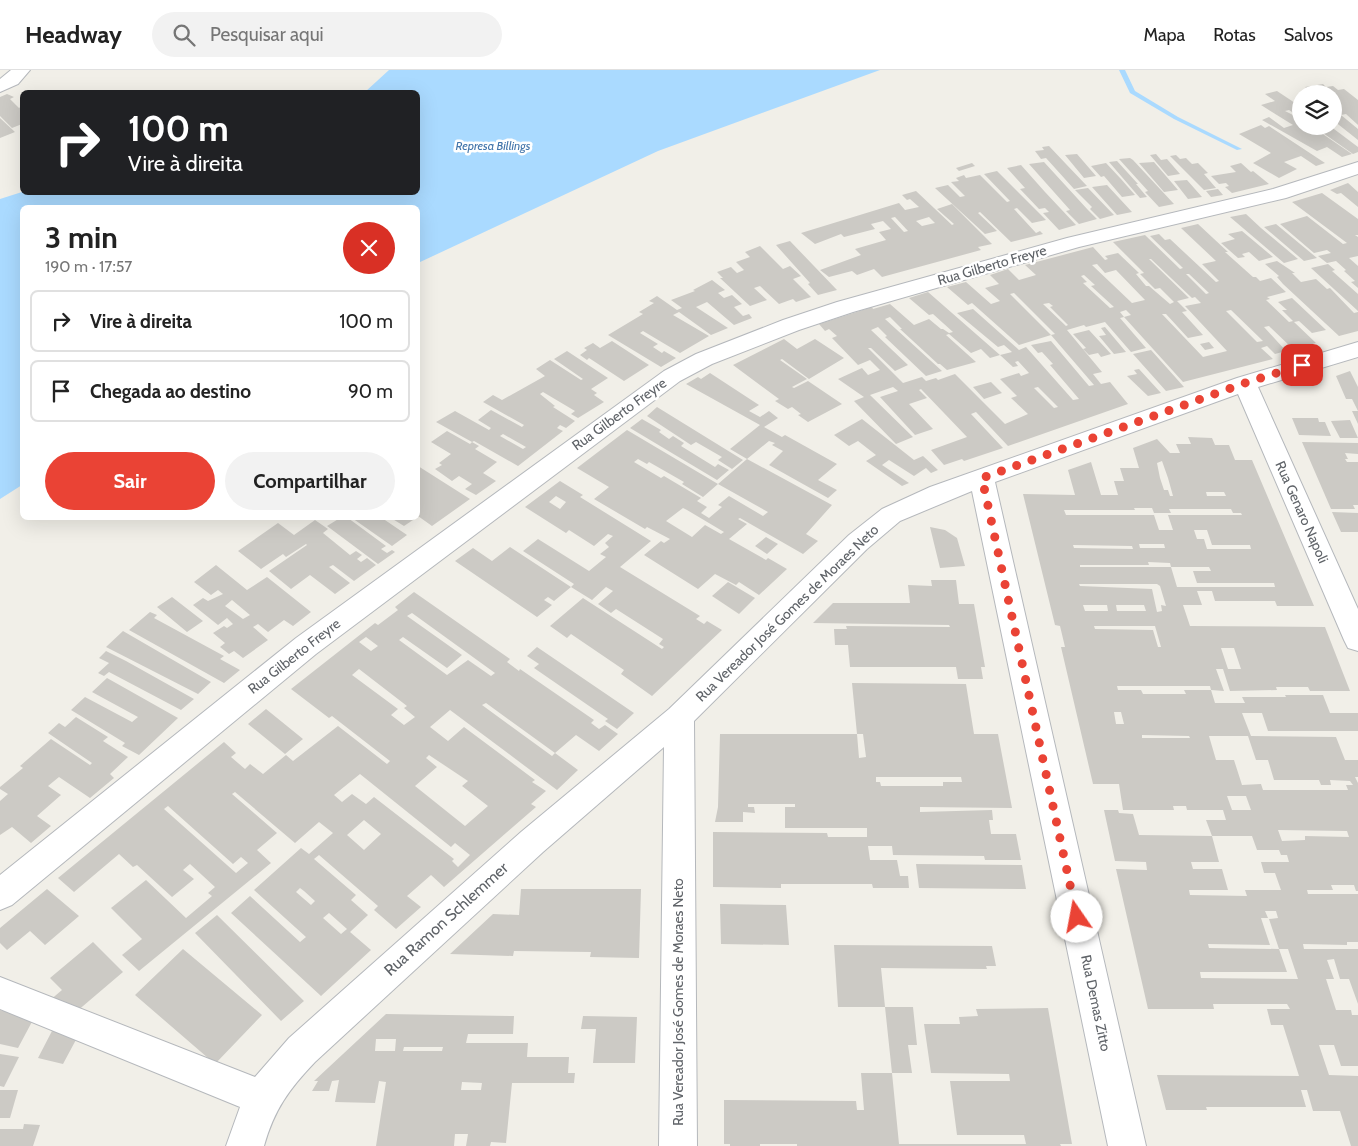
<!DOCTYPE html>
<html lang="pt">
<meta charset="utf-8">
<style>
:root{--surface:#fff;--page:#f2f2f2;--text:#222;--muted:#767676;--line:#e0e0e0;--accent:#ea4335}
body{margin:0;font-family:Cabin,sans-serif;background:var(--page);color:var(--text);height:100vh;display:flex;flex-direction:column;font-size:19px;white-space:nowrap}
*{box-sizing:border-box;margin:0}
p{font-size:16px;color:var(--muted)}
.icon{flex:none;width:28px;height:28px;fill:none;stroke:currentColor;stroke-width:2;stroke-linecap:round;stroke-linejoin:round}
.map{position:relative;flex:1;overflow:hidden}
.panel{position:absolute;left:20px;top:135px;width:400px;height:315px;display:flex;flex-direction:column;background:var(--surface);border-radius:8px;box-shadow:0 5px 20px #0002}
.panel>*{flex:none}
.banner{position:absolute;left:20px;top:20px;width:400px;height:105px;border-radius:8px;box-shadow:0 5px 20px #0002;background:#202124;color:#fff;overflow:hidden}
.fabs{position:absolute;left:1292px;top:15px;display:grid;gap:10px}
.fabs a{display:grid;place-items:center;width:50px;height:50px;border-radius:50%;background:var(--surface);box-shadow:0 5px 20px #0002;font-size:25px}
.pin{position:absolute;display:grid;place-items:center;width:42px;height:42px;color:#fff;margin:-21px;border-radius:10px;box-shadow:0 2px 8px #0006}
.me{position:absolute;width:55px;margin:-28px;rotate:348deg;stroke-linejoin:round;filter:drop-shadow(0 0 4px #0008)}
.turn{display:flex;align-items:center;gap:18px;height:105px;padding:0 25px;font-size:22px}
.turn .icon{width:65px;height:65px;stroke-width:2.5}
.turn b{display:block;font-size:35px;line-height:42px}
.round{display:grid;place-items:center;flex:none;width:52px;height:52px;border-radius:26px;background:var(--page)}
.overview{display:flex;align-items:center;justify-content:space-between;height:85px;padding:0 25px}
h1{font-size:30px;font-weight:800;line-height:38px}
.primary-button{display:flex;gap:10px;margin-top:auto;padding:10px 25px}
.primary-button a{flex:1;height:58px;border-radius:30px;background:var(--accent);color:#fff;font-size:20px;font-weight:800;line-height:58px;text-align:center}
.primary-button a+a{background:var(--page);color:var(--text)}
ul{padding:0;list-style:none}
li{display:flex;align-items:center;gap:15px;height:62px;margin:0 10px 8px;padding:0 15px;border:2px solid var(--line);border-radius:8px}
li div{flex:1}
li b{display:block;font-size:19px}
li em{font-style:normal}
header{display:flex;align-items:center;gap:30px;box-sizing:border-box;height:70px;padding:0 25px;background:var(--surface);border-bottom:1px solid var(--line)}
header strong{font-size:24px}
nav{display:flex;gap:28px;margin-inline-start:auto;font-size:18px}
.search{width:350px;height:45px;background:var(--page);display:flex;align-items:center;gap:12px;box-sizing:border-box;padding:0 18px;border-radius:28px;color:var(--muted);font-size:19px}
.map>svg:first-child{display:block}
.water{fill:#aadaff}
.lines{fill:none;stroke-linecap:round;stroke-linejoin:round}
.stream{fill:#aadaff;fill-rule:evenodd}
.building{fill:#cccac5;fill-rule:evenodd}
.minor-casing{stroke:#b5b8bc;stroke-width:2}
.minor{fill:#fff;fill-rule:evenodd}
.route{stroke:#ea4335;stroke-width:9;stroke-dasharray:0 16.2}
.labels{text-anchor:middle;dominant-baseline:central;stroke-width:5;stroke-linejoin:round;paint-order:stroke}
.far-water-label{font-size:12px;font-style:italic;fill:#4174aa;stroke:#fff}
.street-label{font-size:14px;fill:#5f6368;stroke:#fff}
.near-street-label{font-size:16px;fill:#5f6368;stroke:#fff}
</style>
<header>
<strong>Headway</strong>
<div class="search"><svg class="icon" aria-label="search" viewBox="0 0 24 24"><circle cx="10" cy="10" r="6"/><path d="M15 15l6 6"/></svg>Pesquisar aqui</div>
<nav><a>Mapa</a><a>Rotas</a><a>Salvos</a></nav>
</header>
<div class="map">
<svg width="1358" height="1076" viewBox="0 0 1358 1076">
<rect width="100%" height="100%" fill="#f1efe8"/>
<!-- water -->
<path class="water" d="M389 0H880L658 81 418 193V138H22V415L0 429V129L22 122H418V22H365Z"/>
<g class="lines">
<!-- stream -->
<path class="stream" d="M1119 0H1125L1135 21 1178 47 1242 79 1237 80 1174 49 1130 23Z"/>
</g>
<!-- building -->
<path class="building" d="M1323 14 1326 17 1333 16 1338 20 1344 19 1358 30V55L1346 44 1341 45 1358 59V70L1334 51V24L1312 22 1305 17Z
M1277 21 1301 37V48L1289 40 1285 41 1301 49V56H1311L1352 84 1342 87 1327 77 1317 81 1262 50 1269 47 1284 58 1293 55 1261 35 1275 31 1265 24Z
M7 24 14 27 10 29 19 38 22 36V54L12 58 0 46V27Z
M0 48 15 62 0 68Z
M1261 55 1265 58 1269 56 1325 93 1316 96 1301 86 1284 92 1297 99 1279 108 1253 93 1271 83 1239 64Z
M1313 56H1330L1358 77V82L1353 84Z
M1049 76 1066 94 1087 116 1074 119 1046 88 1041 89 1035 81 1044 80 1042 77Z
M1077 84 1096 106 1084 108 1065 85Z
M1156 84 1161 90 1167 89 1180 104 1168 106 1150 85Z
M1176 85 1180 89 1186 88 1192 94 1198 93 1208 103 1204 104 1216 118 1204 120 1170 86Z
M1130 88 1133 90 1174 134 1159 137 1145 122 1148 121 1119 89Z
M1117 91 1138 114H1136L1147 127 1140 128 1109 92Z
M1044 92 1088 140 1097 149 1079 154 1066 141 1070 140 1029 94Z
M1154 92 1178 120 1164 122 1139 93Z
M972 93 975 96 959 101 956 98Z
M1106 93 1121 109 1135 125 1122 127 1104 106 1101 107 1091 96Z
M1241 93 1251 102 1253 101 1269 114 1232 123 1225 117 1229 116 1226 113 1219 114 1211 106 1236 102 1230 96Z
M1021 95 1045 122 1076 155 1059 160 1043 143 1049 142 1045 138 1039 139 1020 119 1025 118 1007 98Z
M997 101 1046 150 1032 153 1017 138 1014 139 1036 163 1040 161 1043 164 1011 172 980 142 978 143 997 161 985 164 935 118 948 115 960 127 965 126 951 112 959 111 956 108 964 105 966 108 980 105 1007 132 1010 131 984 104Z
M1187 110 1202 127 1188 129 1174 111Z
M1348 113 1358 122V137L1341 123 1337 124 1330 120Z
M1107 115 1132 142 1117 145 1092 117Z
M1088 118 1114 145 1100 149 1090 139 1092 137 1075 120Z
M1218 119 1223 125 1211 127 1206 121Z
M916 121 952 155 954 154 937 139 952 134 992 174 978 177 981 180 882 207 874 199 857 205 852 201 829 207 820 200 861 185 855 179 886 170 879 162 891 159 883 151 871 154 875 159 844 167 841 164 815 174 801 163 899 133 905 140 919 137 910 129 907 130 902 125ZM895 147 908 161 904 162 891 148ZM929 147 935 153 922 156 916 151Z
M1322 123 1358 149V165H1355L1358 167V186L1349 188 1358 196V218L1351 212 1355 211 1344 201 1346 200 1336 191 1327 193 1318 186 1331 183 1327 180 1314 183 1280 154 1307 146 1343 174 1347 173 1292 132Z
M1246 144 1261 158 1298 189 1284 193 1230 147Z
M1198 154 1228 182H1225L1253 207H1256L1260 211 1271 208 1286 222 1267 227 1270 229 1266 230 1289 252 1293 251 1282 240H1287L1278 232 1292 228 1326 260 1312 263 1299 251 1294 252 1316 273 1293 279 1269 256 1264 257 1286 281 1275 284 1267 276 1261 278 1273 289 1183 312 1124 247 1131 245 1126 240 1120 242 1124 247 1120 248 1146 278 1131 282 1105 252 1086 257 1084 255 1067 260 1102 302 1093 304 1101 314 1110 312 1128 334 1008 376 976 342 971 344 1003 378 964 391 962 389 944 395 931 380 967 367 921 319 919 320 927 328 909 334 933 359 915 365 880 327 898 321 893 317 870 325 913 367 896 374 854 331 864 327 838 309 862 298 868 305 880 300 870 290 858 295 832 268 837 266 829 259 825 261 819 254 872 237 873 239 890 234 914 255 929 249 941 259H943L949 263 953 262 933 244 929 245 909 228 928 222 1000 285 1012 282 1004 275 998 277 957 243 973 239 1019 280 1026 277 1073 330 1079 329 1050 295 1053 294 1042 282 1038 283 1031 275 1051 271 1089 316 1094 315 1051 265 1019 275 972 233 968 235 947 217 966 212 991 234 1000 231 985 218 999 214 990 205 1008 199 1019 210 1036 205 1025 195 1093 177 1105 190 1108 189 1105 186 1118 183 1139 203 1136 204 1146 216H1149L1170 234 1174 232 1160 218 1155 219 1140 204 1144 203 1113 172 1145 165 1180 199 1183 198 1150 166 1159 164 1165 170 1170 169 1216 212 1219 211 1202 194 1216 191 1181 158ZM1149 189H1151L1192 228 1195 227 1201 233 1185 236 1227 281 1203 287 1162 244H1166L1188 268 1203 265 1182 242 1187 241 1177 231 1189 228ZM1097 194 1105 203 1116 200 1145 230 1132 233 1092 195ZM1186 204H1189L1209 223 1206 224ZM1084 205 1095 215 1091 216 1114 237 1110 238 1083 213 1087 212 1081 206ZM1014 223 1055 264 1051 265 1010 224ZM1049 233 1053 236 1050 237 1068 255 1066 256 1043 234ZM1231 240 1263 271 1257 272 1226 241ZM890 247 902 259H900L938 294H940L947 300 976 292 946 265 949 264 971 283 981 279 990 288 1000 285 1013 297 1018 296 1015 292 1018 291 1029 303 1021 306 1019 303 1000 309 1017 326 1011 328 1028 344 1005 354 955 304 938 310 936 308 926 311 922 307 903 313 868 278H871L895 301 908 295 871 260 878 257 887 266 885 267 926 306 942 301 885 249ZM1038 317 1058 337 1054 338 1034 318Z
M1276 154 1317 188 1304 191 1264 157Z
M1242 161 1273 187 1259 191 1249 182 1242 184 1245 187 1238 188 1221 173 1235 169 1228 164Z
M790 171 837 220 818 225 808 214 810 213 776 175Z
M760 176 783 199 790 196 801 206 793 209 811 227 796 232 793 229 779 234 760 216 754 218 767 230 750 236 720 208H723L717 202 731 197 737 203 744 200 736 192 750 187 745 182Z
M1277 191 1295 203H1292L1301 212 1316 209 1327 219 1330 218 1354 243 1358 242V261L1339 266 1283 214 1277 207 1279 206 1265 194Z
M1328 194 1335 200 1332 201 1358 224V241L1311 198Z
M712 210 725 220 718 223 724 228 732 225 742 234 734 237 743 246 749 244 752 248 734 255 707 232 696 237 728 258 711 265 679 242 673 245 709 266 680 283 643 261 640 263 658 274 653 277 662 283 664 281 676 288 661 297 608 265 643 244 639 242 654 233 649 231 657 226 677 240 682 238 671 230 695 221 693 220Z
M1105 257 1126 282 1114 284 1099 266 1106 265 1101 258Z
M1089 260 1111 284 1101 287 1098 283 1089 285 1083 279 1086 278 1073 264Z
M784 269 797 279 815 269 844 288 809 309 782 289 780 290 807 309 792 317 794 318 808 311 842 334 808 352 798 345 801 344 792 337 788 339 775 331 779 329 733 295Z
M612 271 649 295 624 311 589 288 587 290 580 285 587 280 584 278 593 273 600 278Z
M1209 272 1214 278 1205 280 1200 274Z
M1151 280 1184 317 1166 321 1133 284Z
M567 281 608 308 591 319 597 323 594 325 604 332 578 348 571 344 575 341 543 322 540 324 555 336 553 337 575 351 566 358 560 355 557 358 563 361 518 396 474 371 472 372 479 376 475 379 497 392 483 403 496 411 476 425 465 419 472 414 459 406 452 411 435 399 442 395 439 393 451 384 431 372 447 361 470 374 472 372 436 352 455 341 489 360 491 358 478 350 491 340 522 357 524 355 483 332 493 325 502 330 545 306 536 299 550 290 581 310 583 309 554 289ZM503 364 526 377 523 379 500 366Z
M1139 299 1161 323 1148 326 1127 306 1137 304 1134 300Z
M1350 301 1358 317V354L1352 341H1358L1352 329H1346L1336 306Z
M710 303 759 335 749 341 760 347 769 341 778 348 764 357 782 367 785 365 837 394 818 410 837 420 828 428 769 395 783 381 772 375 775 373 769 371 747 389 730 379 760 355 686 314 698 307 701 309Z
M991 312 1002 323 984 329 973 317Z
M657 337 743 390 732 399 718 390 722 387 696 372 691 375 647 346Z
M1292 348H1318L1319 352H1325L1331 366 1299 365Z
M642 349 661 360 659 362 669 369 673 366 684 373 681 376 715 397 718 394 729 400 717 410 630 358Z
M862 349 914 390 923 386 938 400 931 403 926 398 914 406 889 390 882 395 909 413 902 416 866 391 876 385 858 371 849 376 834 365Z
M1350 350 1358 368H1340L1331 351Z
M627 360 718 414 703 427 682 414 684 412 649 392 647 394 638 389 634 392 661 408 664 406 701 428 697 431 707 437 701 443 709 448 722 437 718 435 729 426 763 446 768 442 718 414 747 389 832 435 806 464 818 471 803 484 740 448 738 449 747 454 729 469 766 490 768 488 787 499 759 525 739 512 736 515 715 504 698 519 644 485 661 471 664 473 670 469 647 457 645 459 594 429 609 417 577 398ZM683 438 687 440 724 462 721 464 705 455 692 467 666 451Z
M1188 367 1212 368 1215 375H1229L1235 390H1252L1314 536H1277L1275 531H1215L1212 521H1197L1202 535H1183L1190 556 1325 557 1350 621H1310L1308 617H1276L1277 620 1230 621 1223 599H1216L1224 621 1211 620 1210 616H1117L1118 620H1141L1143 624H1186L1184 620H1211L1215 633H1245L1242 627H1286L1285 625H1323L1330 643H1358V661H1268L1262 643H1242L1251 666 1336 667 1345 690H1358V707H1355L1358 713V821H1356L1354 815H1331L1333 820H1307L1308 824H1358V872H1347V875L1303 874 1304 879H1358V934L1349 909H1340L1334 889 1327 890 1334 909H1326L1336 940H1351L1352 945H1358V996H1341L1334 975H1319L1329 1005 1358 1006V1076H1351L1340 1041H1313L1307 1020H1301L1306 1037H1206L1207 1040H1166L1157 1005 1299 1006 1283 955H1271L1267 939H1290L1287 934H1213L1214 939H1148L1116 799 1147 800 1146 792 1115 791 1104 740H1118L1119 743 1133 744 1139 765 1212 766 1219 792H1191L1193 799H1222L1228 820H1189L1190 825 1247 826 1245 820H1281L1275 803H1264L1261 792H1289L1287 785H1281L1279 780H1257L1252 766H1212L1206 750H1226L1223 740H1187L1186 736H1173L1174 740H1123L1119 714H1093L1061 577H1065L1060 556 1055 555 1023 424 1075 425 1068 400 1091 392 1101 425H1118L1114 411H1124L1120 398H1139L1133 378 1157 369 1170 383H1180L1176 374H1191ZM1162 391 1168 408 1173 426H1170L1168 420H1164L1160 408 1157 393ZM1206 422H1224L1226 426H1207ZM1134 438H1152L1154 443H1171L1169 439H1231L1233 443H1241L1242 445H1168L1173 460H1159L1154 445H1066L1064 440H1135ZM1194 460H1207L1212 475H1250L1251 479H1207L1204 469H1197ZM1139 474H1164L1165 478H1140ZM1073 475 1132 476 1133 479 1074 478ZM1148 492 1170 493 1171 497H1209L1211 501H1193L1197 513H1274L1275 517H1177L1171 497H1080V495H1149ZM1079 514H1157L1160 516 1166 536 1161 535 1162 541 1157 542 1152 519 1080 516ZM1083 535H1107L1108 541H1085ZM1116 535H1144L1146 541H1117ZM1094 556H1155L1161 577H1158L1153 560 1095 559ZM1221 578H1234L1241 599H1228ZM1114 642H1121L1124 654H1116ZM1142 665 1189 666 1190 668H1142ZM1209 666H1248L1256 690H1268L1274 710H1319L1321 715H1331L1330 710 1350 711 1353 715H1346L1348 720H1263L1261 714 1242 715 1234 690H1216ZM1227 726H1246L1251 740H1232ZM1278 760 1347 761 1349 767 1305 766V770L1282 771ZM1265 841H1276L1278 848 1269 849 1279 879 1209 878 1208 874 1270 875 1261 848H1268ZM1279 879H1288L1298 909 1201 908 1200 902H1287Z
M1302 372 1358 373V384L1345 383 1348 389H1345L1347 392H1358V435H1353L1355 439H1331Z
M418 396 470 429 432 456 418 446Z
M560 411 583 425 580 427 651 471 620 497 700 546 696 549 704 554 707 551 722 560 652 626 621 604 624 600 571 564 567 568 550 556 583 528 662 579 664 577 659 574 663 569 616 539 611 543 598 534 613 521 606 517 592 530 571 517 554 531 548 527 544 530 552 535 537 547 455 491 473 478 492 491 510 477 571 517 574 514 523 481 538 469 589 501 606 487 600 484 609 477 605 473 613 466 608 464 594 476 569 460 566 463 525 437ZM556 426 566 432 560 439 549 432Z
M1332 442 1358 443V462H1341Z
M340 448H348L386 476 381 479 387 483 392 480 395 482 378 494 327 456Z
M352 448H382L407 465 392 476Z
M391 448H416L404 456Z
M315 450 328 459 323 463 350 485 356 481 362 485 357 489 361 492 367 488 376 495 354 511 333 495 329 497 350 513 335 524 310 505 291 519 269 501 307 475 306 474 286 487 283 484 261 499 238 481 278 453 294 465Z
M930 457 945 460 957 468 965 496 940 498Z
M766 467 778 474 767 484 755 476Z
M216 495 247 520 267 507 311 542 293 556 284 550 268 562 258 554 253 557 268 570 243 588 234 581 229 584 220 577 225 573 213 563 224 556 227 558 233 554 227 548 218 555 193 535 203 528 208 531 223 524 218 520 211 525 194 512ZM232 530 250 545 243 549 225 536Z
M931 510H956L959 534H974L985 597H981L983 609H958L956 597H850L848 575H835L834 559H847L846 556 950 557 949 555 813 553 833 533H910L908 515 932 516Z
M728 512 755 528 739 544 712 526Z
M414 522 510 589 507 592 519 601 520 599 594 650 591 653 599 659 605 655 618 664 599 681 576 665 555 683 486 633 482 635 552 686 555 683 578 700 557 720 450 640 430 657 448 671 464 657 535 710 532 712 546 721 531 734 536 737 444 817 431 805 407 826 421 837 396 859 374 840 378 836 319 785 314 789 356 825 351 830 368 845 350 862 371 880 321 926 231 843 250 826 300 872 306 867 254 820 301 778 309 784 333 763 319 752 295 773 235 722 232 724 277 763 257 780 271 793 139 901 122 885 142 869 111 838 146 810 186 848 212 826 208 823 215 817 190 794 183 800 194 809 172 827 137 795 133 797 119 784 74 822 58 808 224 672 236 683 231 687 245 699 250 694 263 704 286 685 293 691 338 656 387 694 390 691 332 646 329 648 291 619 375 553 378 555 398 540 395 537ZM412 543 495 603 491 606 468 590 447 605 399 570 403 567 447 598 462 585 407 546ZM366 567 378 576 371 581 359 572ZM359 599 407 636 404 638 415 647 404 655 391 645 398 639 352 605ZM429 685 468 711 462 716 488 736 465 756 415 716 437 697 426 688ZM360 704 451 777 455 773 470 785 458 797 452 791 454 789 374 727 366 734 352 724 342 732 334 725ZM168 736 233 794 241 787 248 793 236 803 164 739ZM364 750 381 764 364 780 347 765ZM300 818 304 821 315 831 311 835 296 822ZM329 843 347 859 341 864 323 848Z
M172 527 203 551 187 562 157 537Z
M150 542 157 545 154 548 224 586 220 589 240 600 224 613 129 560Z
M123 561 211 612 198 624 106 577Z
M537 577 634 643 617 659 605 651 608 649 534 598 539 594 527 586Z
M106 581 126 591 194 629 181 640 109 602 104 606 98 603 109 593 99 588Z
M107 608 178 648 139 685 122 676 125 673 71 640 85 627 132 652 138 647 92 622Z
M852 613 966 614 974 664H998L1012 738 920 737V742L992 740 993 750H989L991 764H1016L1021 790H985L984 786 893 785 892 776H868L870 790H897L900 806H908L909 818H873L872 814H781V818L713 817V762L827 763 828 767H867V758H785V737H795V734H748V737H754L755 743 743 742V752H715L718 737 720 664H857L859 688 866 687 863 664H857ZM876 707H961L962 712H943V716H881L880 712H876Z
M266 639 303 669 285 684 248 654Z
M76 647 108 667 103 671 128 687 110 704 114 708 90 728 59 707 48 716 61 725 37 746 51 756 31 773 12 757 0 765V731L8 724 0 719V717L23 698 20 696 51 669 90 695 92 693 48 663 59 653 65 657Z
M916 794 1022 795 1026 819 919 818Z
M47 819 79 846 45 875 30 861 7 880 0 873V858Z
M521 819H641L639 888 590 887 591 882 514 881 513 886 450 884 493 844 519 845Z
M720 834 786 835 789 875 721 874Z
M217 845 304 931 281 951 195 863Z
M93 872 123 902 76 942 49 931 62 920 50 908Z
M834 875 992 876 996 896H986L987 899 881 898 885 937H838Z
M183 879 262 945 215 994 135 925Z
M885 937H913L917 975H908L912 1003H892Z
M1048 938 1072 1074H1060L1061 1076H797V1074H760V1076H730V1074H724V1030L856 1031 857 1040H864L861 1003H892L899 1074H1026L1024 1065H957L950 1011H1010L1009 1004 931 1003 924 954H960L959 947 978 946 976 939Z
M0 940 34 948 18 978 0 974Z
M386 944 514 946 513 964H468L466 973H528L527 987H569L568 1003H575L574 1013H512L506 1073 491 1072 490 1076H466L468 1064H455L454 1076H376L386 1012 379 1011 375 1033 335 1032 339 1010 332 1011 329 1021H312L318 1011H314ZM376 969H396L395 981H375ZM404 977H443L442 981H403ZM462 1012 482 1013 481 1020H461Z
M583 946 637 947 635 993H593L596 959H581Z
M52 961 78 966 63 994 38 988Z
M0 984 19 987 4 1017 0 1016Z
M0 1020H18L10 1048H0Z
M24 1054 40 1055 33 1076H0V1059H23Z"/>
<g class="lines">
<!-- minor casing -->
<g class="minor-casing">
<path id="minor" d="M11 0H30L18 14 0 22V9Z
M1358 92V104L1286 128 1079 177 853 242 799 260 712 294 680 311 316 584 12 835 0 840V805L296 568 664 301 696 284 783 250 837 232 1067 168 1273 119Z
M1358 272V287L1258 317 1358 539V581L1348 578 1344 570 1238 324 995 412 1146 1076H1108L972 421 900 451 867 479 694 651 697 1076H659L664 677 543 782 315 992C289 1019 274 1040 264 1076H226L240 1037 0 939V907L255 1007 289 968 521 762 669 639 849 465 882 439 930 417 1237 308Z"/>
</g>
<!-- minor -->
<use href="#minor" class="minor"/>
</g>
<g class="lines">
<!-- route -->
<path class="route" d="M1077 847 982 408 1245 313 1302 295"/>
</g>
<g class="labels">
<!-- far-water labels -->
<g class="far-water-label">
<text x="493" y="75">Represa Billings</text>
</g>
<!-- street labels -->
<g class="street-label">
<text transform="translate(992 195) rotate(-16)">Rua Gilberto Freyre</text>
<text transform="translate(619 344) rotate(-36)">Rua Gilberto Freyre</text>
<text transform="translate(1302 442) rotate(66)">Rua Genaro Napoli</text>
<text transform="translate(787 543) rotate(-44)">Rua Vereador José Gomes de Moraes Neto</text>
<text transform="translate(294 586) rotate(-38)">Rua Gilberto Freyre</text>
<text transform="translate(678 932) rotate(-90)">Rua Vereador José Gomes de Moraes Neto</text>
<text transform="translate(1096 933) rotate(78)">Rua Demas Zitto</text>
</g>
<!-- near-street labels -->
<g class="near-street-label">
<text transform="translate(446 849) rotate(-42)">Rua Ramon Schlemmer</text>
</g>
</g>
</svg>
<div class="fabs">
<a><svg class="icon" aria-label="layers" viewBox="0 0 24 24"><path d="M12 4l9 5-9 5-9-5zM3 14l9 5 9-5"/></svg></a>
</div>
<div class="pin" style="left:1302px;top:295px;background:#d93025"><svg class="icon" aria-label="arrive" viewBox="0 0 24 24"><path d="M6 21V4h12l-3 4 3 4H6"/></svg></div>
<svg class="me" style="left:1077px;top:847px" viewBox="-20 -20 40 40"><circle r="19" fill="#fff"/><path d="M0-13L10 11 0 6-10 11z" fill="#ea4335"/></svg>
<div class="banner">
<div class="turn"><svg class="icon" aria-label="right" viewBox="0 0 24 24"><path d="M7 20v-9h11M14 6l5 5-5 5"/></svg><div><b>100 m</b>Vire à direita</div></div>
</div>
<section class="panel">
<div class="overview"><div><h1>3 min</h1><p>190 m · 17:57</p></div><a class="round" style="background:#d93025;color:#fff"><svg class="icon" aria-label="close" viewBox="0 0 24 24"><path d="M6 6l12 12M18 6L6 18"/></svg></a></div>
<ul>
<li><svg class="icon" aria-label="right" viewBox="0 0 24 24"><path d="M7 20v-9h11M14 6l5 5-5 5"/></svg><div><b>Vire à direita</b></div><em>100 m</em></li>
<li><svg class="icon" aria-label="arrive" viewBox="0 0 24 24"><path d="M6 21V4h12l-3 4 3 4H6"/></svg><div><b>Chegada ao destino</b></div><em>90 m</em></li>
</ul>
<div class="primary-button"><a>Sair</a><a>Compartilhar</a></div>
</section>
</div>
